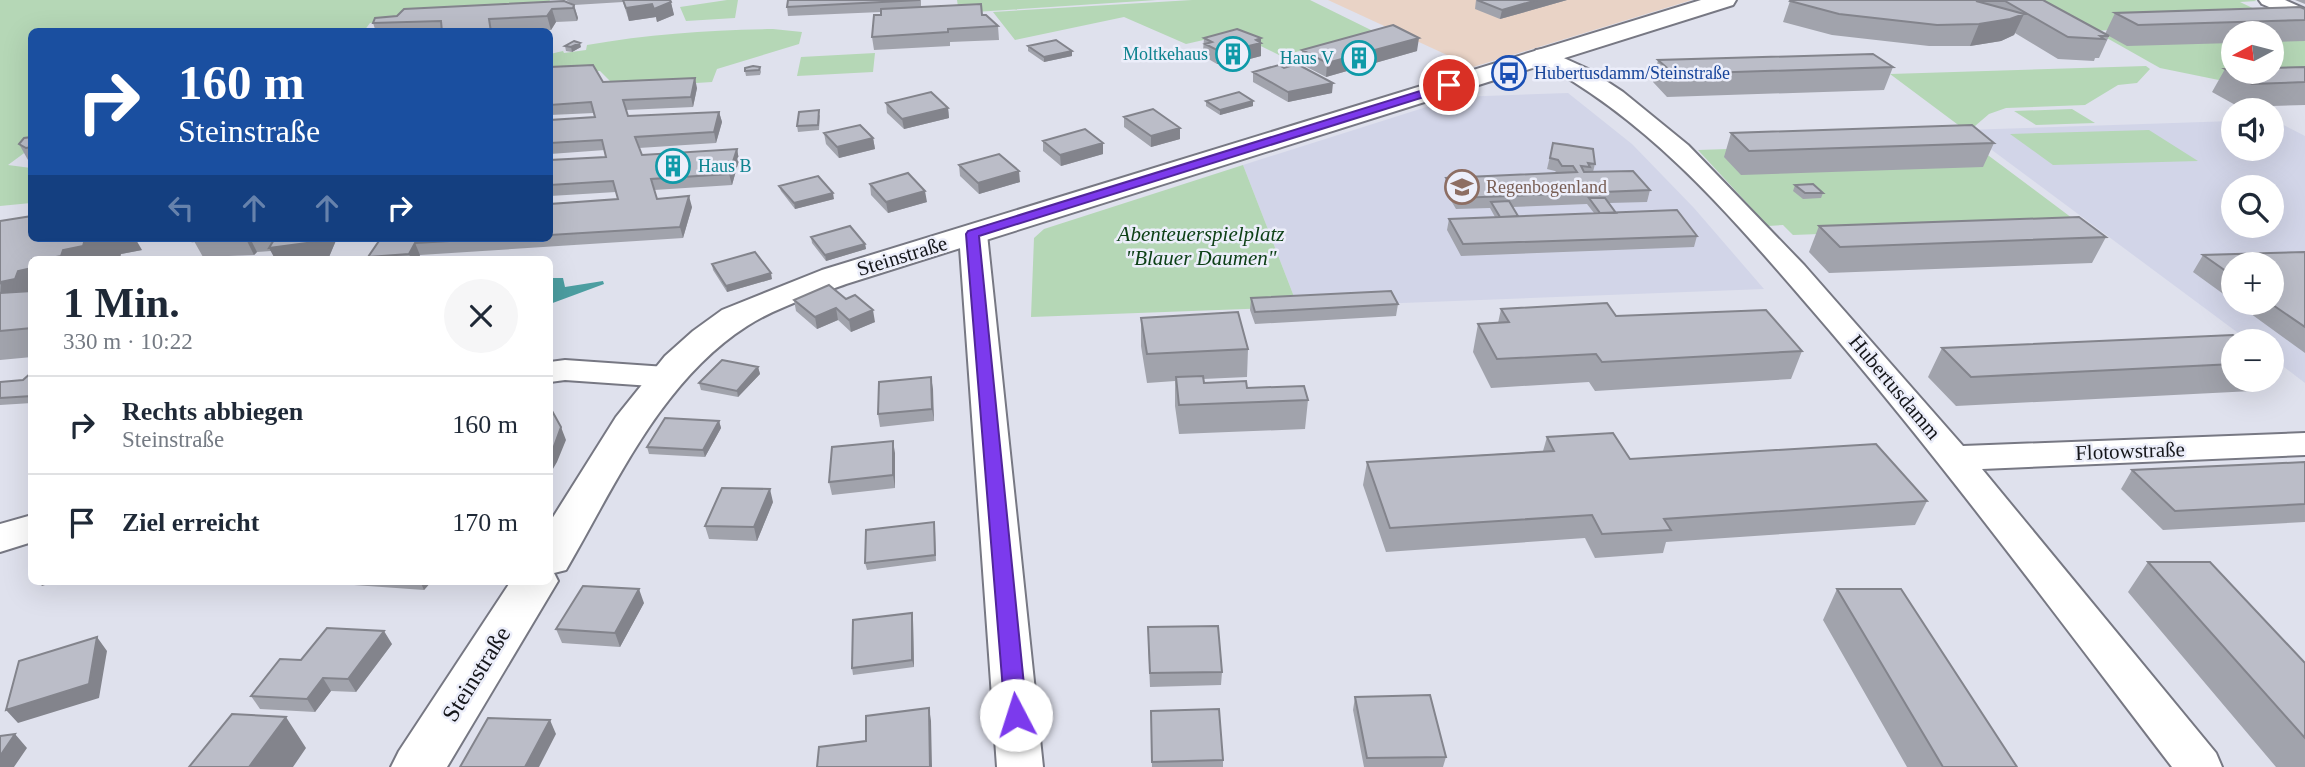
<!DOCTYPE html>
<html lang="de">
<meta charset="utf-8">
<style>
:root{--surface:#fff;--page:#f6f6f7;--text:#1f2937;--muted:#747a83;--line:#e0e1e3}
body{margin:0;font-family:"Times New Roman",serif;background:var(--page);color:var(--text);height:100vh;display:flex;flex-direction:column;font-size:26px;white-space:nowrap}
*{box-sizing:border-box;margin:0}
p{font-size:23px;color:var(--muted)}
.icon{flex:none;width:38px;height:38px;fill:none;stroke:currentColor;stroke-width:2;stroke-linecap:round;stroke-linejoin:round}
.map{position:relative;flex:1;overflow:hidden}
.panel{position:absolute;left:28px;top:256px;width:525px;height:329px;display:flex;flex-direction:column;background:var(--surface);border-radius:10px;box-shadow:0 7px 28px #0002}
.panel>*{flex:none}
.top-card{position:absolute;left:28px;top:28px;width:525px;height:214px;border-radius:10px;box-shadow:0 7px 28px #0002;background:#1a4fa0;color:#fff;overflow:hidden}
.needle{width:46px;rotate:263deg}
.controls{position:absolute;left:2221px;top:21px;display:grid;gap:14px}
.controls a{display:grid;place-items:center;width:63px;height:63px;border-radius:50%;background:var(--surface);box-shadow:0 7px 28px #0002;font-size:35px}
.pin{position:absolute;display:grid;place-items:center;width:60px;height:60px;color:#fff;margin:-30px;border:4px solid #fff;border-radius:50%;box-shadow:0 2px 7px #0007}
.me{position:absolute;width:77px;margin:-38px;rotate:355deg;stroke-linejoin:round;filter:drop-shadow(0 0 5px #0008)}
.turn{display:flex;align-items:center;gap:24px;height:147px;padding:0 35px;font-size:32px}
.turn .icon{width:91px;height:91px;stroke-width:2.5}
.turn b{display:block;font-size:49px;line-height:60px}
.lanes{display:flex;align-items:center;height:66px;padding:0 35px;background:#0003;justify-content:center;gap:35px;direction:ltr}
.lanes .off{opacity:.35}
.round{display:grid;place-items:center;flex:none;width:74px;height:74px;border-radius:37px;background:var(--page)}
.headline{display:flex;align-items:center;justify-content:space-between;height:119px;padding:0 35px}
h1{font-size:42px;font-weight:800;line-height:52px}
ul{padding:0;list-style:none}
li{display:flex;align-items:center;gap:21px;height:98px;padding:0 35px;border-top:2px solid var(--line)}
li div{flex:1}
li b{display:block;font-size:26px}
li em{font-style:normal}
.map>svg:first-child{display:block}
.commercial{fill:#e9d3c6}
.built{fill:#d2d5e8;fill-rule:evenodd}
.green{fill:#b5d7b6;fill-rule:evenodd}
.water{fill:#4c9ea1}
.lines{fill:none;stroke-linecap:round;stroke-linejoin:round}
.street-casing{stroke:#777883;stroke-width:4}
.secondary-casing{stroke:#777883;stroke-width:4}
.street{fill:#fff;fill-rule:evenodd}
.secondary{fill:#fff;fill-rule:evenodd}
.wall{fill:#a1a3ac;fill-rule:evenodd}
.shaded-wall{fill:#83848c}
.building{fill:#bbbdc8;stroke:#83848c;stroke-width:2}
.route{fill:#7c3aed;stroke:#51269a;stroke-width:2}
.labels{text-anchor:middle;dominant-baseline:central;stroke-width:5;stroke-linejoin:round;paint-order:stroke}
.far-culture-label{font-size:18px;fill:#0d838f;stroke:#eceefa;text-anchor:end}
.far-transit-label{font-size:18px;fill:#164399;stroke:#eceefa;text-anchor:start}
.far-education-label{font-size:18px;fill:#785e54;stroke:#eceefa;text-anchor:start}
.park-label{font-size:21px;font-style:italic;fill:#0e4117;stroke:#eceefa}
.street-label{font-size:21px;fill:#15161a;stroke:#eceefa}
.near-street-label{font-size:24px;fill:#15161a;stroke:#eceefa}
</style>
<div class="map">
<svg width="2305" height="767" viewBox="0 0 2305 767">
<rect width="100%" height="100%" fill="#dfe1ed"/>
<!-- commercial -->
<path class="commercial" d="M1328 0H1692L1473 67Z"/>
<!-- built -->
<path class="built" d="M1568 93 1632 144 1694 208 1764 289 1298 307 1243 165 1458 97Z
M2272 119 2305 136V383L2272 358V341H2249L1965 130 2233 121V149H2272ZM2233 187H2272V226H2233ZM2233 264H2272V303H2233Z"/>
<!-- green -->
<path class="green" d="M0 0H550L544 11 370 23 364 31 32 32 31 148 8 165 31 168V203L0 206Z
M727 0H738L735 18 686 21 680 7Z
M957 0H1157L959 13Z
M1192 0H1310L1373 31 1281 56 1234 33 1186 44 1124 17 1015 40 993 12Z
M2039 0H2254L2257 1 2240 2 2288 25 2177 26 2094 31Z
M2305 28V74L2253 87 2160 68 2098 33ZM2233 33H2272V72H2233Z
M773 29 802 32 799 44 717 69 712 82 617 88 600 71 550 74V54L563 51 564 53 586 50 587 45C649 34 710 30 773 29Z
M875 53 873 72 797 76 801 57Z
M2146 66 2150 69 2137 83 2118 85 2085 105 2006 108 1989 114 1975 126 1961 127 1890 74Z
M2072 109 2095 123 2036 125 2014 111Z
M2149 130 2198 161 2053 165 2010 134Z
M1969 141 2080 224 1793 235 1783 225 1768 226 1698 150Z
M1243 165 1298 307 1031 317 1034 238 1044 229Z"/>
<!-- water -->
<path class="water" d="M550 278H563L565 287 603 281 604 284 550 304Z"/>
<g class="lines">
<!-- street casing -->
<g class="street-casing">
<path id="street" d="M2259 0H2285L2305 9V22L2262 4Z
M1544 49 1588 69 1623 92 1688 145 1804 265 1963 446 2305 433V455L1982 469 2216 753 2222 767H2172C2054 613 1939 457 1812 310 1729 214 1651 121 1536 60L1533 55 1536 50Z
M973 226 983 228 987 234 1043 767H997L959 234 963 228Z
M565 360 666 367 678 370 683 377 678 384 666 387 565 380 550 382V362Z
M32 515V542L0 552V524Z"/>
</g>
<!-- secondary casing -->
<g class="secondary-casing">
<path id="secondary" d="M1701 0H1736L1733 5 846 284C813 296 777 307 747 326 661 381 616 484 566 570L554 573 558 581 447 767H391L399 751 511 581H550V522L616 417 665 356 693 331 722 310 822 270Z"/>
</g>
<!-- street -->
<use href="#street" class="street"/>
<!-- secondary -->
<use href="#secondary" class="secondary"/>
</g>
<!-- wall -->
<path class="wall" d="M566 0H671H670L674 15 657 22 656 17 629 21 623 2 574 5Z
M788 0H921V7L982 15 998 26 999 40 950 42V46L874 50 872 37 881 12 788 16 787 7Z
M1476 0H1567L1500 19 1475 9Z
M2295 0H2305V4Z
M1790 1H2045L2105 34 2115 13 2305 9V41L2272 42V33H2233V43L2127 46 2109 36 2099 58H2095L2094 61 2058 59 2015 33 2014 35 2001 41 1970 46H1929L1832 35 1783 22Z
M574 5 578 18 577 21 556 22 551 30 514 32H376L373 23Z
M1204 38H1261V56L1227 65 1223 63 1217 64 1205 57V52L1203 51Z
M565 46 581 47 572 52 566 51Z
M1028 46 1072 56 1044 62 1028 51Z
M1302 50 1417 51 1326 77 1301 64Z
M1658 60 1893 67 1884 90 1667 97 1653 82Z
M550 67 603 82 697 88 693 107 626 110 628 116 719 112 722 122 716 143 639 148 642 155 737 149 739 160 732 185 654 190 657 199 692 207 683 238 420 255 418 259H369L368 257 381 238H550V204L618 199 616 192 550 196V160L606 157 605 150 550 154V120L595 117 594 113 550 115Z
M760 67 761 72 760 75 746 76 745 71Z
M2305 67V105L2239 107 2212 92 2225 69Z
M1253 72 1332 93 1288 102 1253 82Z
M1206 101H1253V106L1220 115 1206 106Z
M886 103 948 108 949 118 904 129 887 113Z
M820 115 819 130 798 132 797 126Z
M1124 117 1180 139 1151 147 1124 127Z
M824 133 873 138 875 149 839 158 826 144Z
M1731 133 1994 143 1983 167 1741 175 1724 157Z
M32 137V161L28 160 19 144Z
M1043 141 1103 143V154L1061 166 1043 151Z
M1553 143 1595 164 1593 172 1650 190 1647 202 1609 203 1616 213 1697 236 1694 247 1461 256 1447 230 1449 219 1495 217 1490 208 1456 209 1444 189 1446 178 1557 173 1555 171 1547 169ZM1587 204 1594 213 1518 216 1512 207Z
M959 165 1020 182 979 194 960 176Z
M870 184 927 202 888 213 871 195Z
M1795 185 1823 193 1821 198 1803 199 1793 191Z
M779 186 834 199 795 209 781 191Z
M0 221 142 250 121 254 32 259V357L0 360Z
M1819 226 2106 237 2092 263 1829 273 1809 252Z
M811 237 865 244 866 249 826 261 812 243Z
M197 238H337L329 257 271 251 257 252 254 255 203 257 194 241Z
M2305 252V353L2236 303H2272L2233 264V301L2193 272 2203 255Z
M712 264 772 279 727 292 713 270Z
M829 285 875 322 851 332 838 320 817 329 796 311 794 300Z
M1251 298 1398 304 1396 316 1255 324 1250 310Z
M1501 309 1616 316 1802 351 1791 379 1595 391 1589 382 1491 388 1473 352 1478 324 1498 323Z
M1141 318 1248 349 1247 377 1203 379 1204 383 1247 388 1308 400 1305 429 1179 434 1175 406V381L1147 383 1141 346Z
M2233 341V380H2259L2252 391 1956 406 1928 377 1942 348Z
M758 367 760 374 738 397 701 390 699 383Z
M32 372V403L0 405V382L23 380Z
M931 377 934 421 880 427 878 414Z
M719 421 721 428 705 457 649 454 647 447Z
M1547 437 1630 459 1927 501 1915 525 1666 542 1663 553 1595 558 1585 538 1386 552 1363 485 1367 462 1543 451Z
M895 453V488L832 495 829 482Z
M2305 462V522L2163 530 2121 489 2132 470Z
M773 502 757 541 709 539 705 526Z
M935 529 936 561 867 570 865 563Z
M2148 562 2305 663V767H2276L2128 592Z
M298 581H432L424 590Z
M1837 589 2017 767H1907L1823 620Z
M644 603 620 647 562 643 556 629Z
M913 620 914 667 853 675 852 668Z
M1148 641 1222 672 1221 685 1150 687Z
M392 644 356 692 331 691 315 712 260 709 251 696 301 660Z
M1355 697 1446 757 1443 767H1364L1353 710Z
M1151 711 1223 760V767H1152Z"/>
<!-- shaded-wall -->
<path class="shaded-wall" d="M1537 0H1567L1500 19 1502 10Z
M671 2 674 15 657 22 656 17 629 21 626 8Z
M574 5 578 18 577 21 573 8Z
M552 9 556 22 551 30 547 16Z
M2024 14 2014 35 2001 41 1970 46 1979 24Z
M1261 38V56L1227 65 1228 51Z
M1419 38 1417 51 1326 77 1327 63Z
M580 43 581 47 572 52 571 47Z
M1223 49V63L1217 64V50Z
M1072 51V56L1044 62V57Z
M695 78 697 88 693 107 691 97Z
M1333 83 1332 93 1288 102V92Z
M1253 101V106L1220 115V110Z
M948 108 949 118 904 129 902 119Z
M719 112 722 122 716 143 714 132Z
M1180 128V139L1151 147V136Z
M873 138 875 149 839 158 837 147Z
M1103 143V154L1061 166 1060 155Z
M737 149 739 160 732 185 729 174Z
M1019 171 1020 182 979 194 978 183Z
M925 191 927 202 888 213 886 202Z
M833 193 834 199 795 209 794 203Z
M689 196 692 207 683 238 680 227Z
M89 238H135L142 250 121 254 120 259H46L85 239Z
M247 238H250L257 252 254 255 246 239Z
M323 238H337L329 257 315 259H275L269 248Z
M415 243 420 255 418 259H411L409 254Z
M865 244 866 249 826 261 825 255Z
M32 268V306L0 299 1 282 18 271Z
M771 273 772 279 727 292 726 286Z
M836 308 838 320 817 329 815 317Z
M873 310 875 322 851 332 849 320Z
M758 367 760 374 738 397 737 391Z
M931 377 933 389 934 421 932 409Z
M719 421 721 428 705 457 703 450Z
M561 427 566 440 557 462 550 474V453Z
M893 441 895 453V488L893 475Z
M770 489 773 502 757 541 754 527Z
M38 581H57L42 586Z
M420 581H432L424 590Z
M639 589 644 603 620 647 615 633Z
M912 613 913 620 914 667 912 660Z
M384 631 392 644 356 692 348 679Z
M97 637 107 651 99 698 18 723 6 710Z
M323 678 331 691 315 712 307 699Z
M929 708 931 721 932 767H930Z
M286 717 306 748 293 767H249Z
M550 720 556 734 539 767H525Z
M15 734 27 748 14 767H0V756Z"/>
<!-- building -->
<path class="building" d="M623 0H670L671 2 654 9 652 4 626 8Z
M788 0H920L787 7Z
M1477 0H1537L1502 10Z
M1791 0H2043L2109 36H2100L2104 39 2068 37 2005 1H1976L2024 14 2010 19 1979 24 1937 25 1839 14 1790 1Z
M564 1 574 5 573 8 552 9 547 16 489 19 491 32H442L441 21 373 23 375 18 397 16 404 9Z
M981 4 982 15H986L998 26 948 29V32L872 37 874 15H881V9Z
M2300 7 2305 9V20L2138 25 2115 13Z
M1393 25 1419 38 1327 63 1302 50Z
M1237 29 1261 38 1256 40 1261 43 1228 51 1223 49 1217 50 1205 44 1212 42 1204 38Z
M1056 40 1072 51 1044 57 1028 46Z
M574 41 580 43 571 47 565 46Z
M1873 54 1893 67 1674 74 1658 60Z
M1297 64 1333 83 1288 92 1253 72 1279 65 1284 68Z
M593 65 603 82 695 78 691 97 623 100 628 116 719 112 714 132 635 137 642 155 737 149 729 174 651 179 657 199 689 196 680 227 550 235V204L618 199 613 181 550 185V160L606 157 602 140 550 143V120L595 117 591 102 550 105V67Z
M753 66 760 67 759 70 745 71V68Z
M2305 67V82L2252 84 2225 69H2233V72H2272V68Z
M931 92 948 108 902 119 886 103Z
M1239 92 1253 101 1220 110 1206 101Z
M1153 109 1180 128 1151 136 1124 117Z
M819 110 818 125 797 126 799 112Z
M860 125 873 138 837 147 824 133Z
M1972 125 1994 143 1749 151 1731 133Z
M1085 129 1103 143 1060 155 1043 141Z
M32 137V147L26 148 19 144 24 138Z
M1553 143 1593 149 1595 164 1588 163 1590 167 1581 166 1584 172 1633 171 1650 190 1458 198 1446 178 1577 172 1573 166H1562L1558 160 1550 158Z
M999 154 1019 171 978 183 959 165Z
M908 173 925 191 886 202 870 184Z
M818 176 833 193 794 203 779 186Z
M1813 184 1823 193H1805L1795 185Z
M1589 198H1605L1616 213H1600Z
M1509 201 1518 216 1500 217 1491 202Z
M1677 210 1697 236 1463 244 1449 219Z
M32 216V238H89L85 239 83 246 63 250 61 256 46 259H32V268L18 271 15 279 1 282 0 284V221Z
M2079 217 2106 237 1840 247 1819 226Z
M850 226 865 244 825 255 811 237Z
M197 238H247L194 241Z
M275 238H323L322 241 269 248Z
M381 238H501L415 243 409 254 368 257Z
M755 252 771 273 726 286 712 264Z
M2305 252V327L2270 303H2272V264H2233V276L2203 255Z
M829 285 846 299 855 295 873 310 849 320 836 308 815 317 794 300Z
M32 291V328L0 331V293Z
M1391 291 1398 304 1255 312 1251 298Z
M1607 303 1616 316 1766 310 1802 351 1602 362 1596 354 1497 359 1478 324 1509 322 1501 309Z
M1238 312 1248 349 1147 354 1141 318Z
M2233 335 2242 341H2233V364L1971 377 1942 348Z
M722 360 758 367 737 391 699 383Z
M32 372V396L0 398V382L23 380Z
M1203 376 1204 383 1246 381 1247 388 1304 386 1308 400 1179 405 1176 377Z
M931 377 932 409 878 414 879 382Z
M550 409H551L561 427 553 449 550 453Z
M665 418 719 421 703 450 647 447Z
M1613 433 1630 459 1876 444 1927 501 1664 519 1671 530 1602 534 1592 515 1390 528 1367 462 1554 451 1547 437Z
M893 441V475L829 482 832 447Z
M2305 462V504L2175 511 2132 470Z
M722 488 770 489 754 527 705 526Z
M934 522 935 555 865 563 866 530Z
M2148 562H2210L2305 663V738Z
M583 586 639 589 615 633 556 629Z
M1837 589H1901L2017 767H1943Z
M912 613V660L852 668 853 620Z
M1218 626 1222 672 1150 673 1148 627Z
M327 628 384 631 348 679 323 678 307 699 251 696 280 659 301 660Z
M97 637 89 684 6 710 19 661Z
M1430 695 1446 757 1367 758 1355 697Z
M929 708 930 767H817L819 747 866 741V716Z
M1219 709 1223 760 1152 762 1151 711Z
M232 714 286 717 249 767H189Z
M488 718 550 720 525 767H460Z
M15 734 0 756V736Z"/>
<!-- route -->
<path class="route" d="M1449 82 1455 85 1453 88 979 236 1027 715 1023 721 1016 724 1008 721 1005 715 966 234 968 231Z"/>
<!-- icons -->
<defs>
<g id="building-ring" transform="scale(1.75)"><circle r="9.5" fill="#eceefa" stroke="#0f9aa8" stroke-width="1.5"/><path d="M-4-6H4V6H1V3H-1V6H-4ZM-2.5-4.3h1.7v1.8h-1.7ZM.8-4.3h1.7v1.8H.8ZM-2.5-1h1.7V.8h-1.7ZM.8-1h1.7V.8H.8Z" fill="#0f9aa8"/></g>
<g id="bus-ring" transform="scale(1.75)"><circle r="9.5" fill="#eceefa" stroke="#1a4fb4" stroke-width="1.5"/><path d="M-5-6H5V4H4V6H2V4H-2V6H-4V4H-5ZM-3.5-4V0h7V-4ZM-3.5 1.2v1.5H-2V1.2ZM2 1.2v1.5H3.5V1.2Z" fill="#1a4fb4"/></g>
<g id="school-ring" transform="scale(1.75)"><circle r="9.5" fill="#eceefa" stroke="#8d6e63" stroke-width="1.5"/><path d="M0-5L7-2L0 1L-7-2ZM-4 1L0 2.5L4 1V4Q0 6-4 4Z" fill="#8d6e63"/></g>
</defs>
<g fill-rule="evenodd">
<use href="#building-ring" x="1233" y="54"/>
<use href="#building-ring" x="1359" y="58"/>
<use href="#bus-ring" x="1509" y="73"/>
<use href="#building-ring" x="673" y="166"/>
<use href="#school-ring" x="1462" y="187"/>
</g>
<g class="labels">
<!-- far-culture labels -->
<g class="far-culture-label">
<text x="1208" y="54">Moltkehaus</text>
<text x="1334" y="58">Haus V</text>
<text x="698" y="166" text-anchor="start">Haus B</text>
</g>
<!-- far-transit labels -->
<g class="far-transit-label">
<text x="1534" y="73">Hubertusdamm/Steinstraße</text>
</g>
<!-- far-education labels -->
<g class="far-education-label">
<text x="1486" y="187">Regenbogenland</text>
</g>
<!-- park labels -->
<g class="park-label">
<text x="1201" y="234">Abenteuerspielplatz<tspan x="1201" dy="24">"Blauer Daumen"</tspan></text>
</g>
<!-- street labels -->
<g class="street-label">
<text transform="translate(902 256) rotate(-17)">Steinstraße</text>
<text transform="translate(1895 387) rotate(50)">Hubertusdamm</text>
<text transform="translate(2130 451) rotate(-2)">Flotowstraße</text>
</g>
<!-- near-street labels -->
<g class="near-street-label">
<text transform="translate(476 674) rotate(-58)">Steinstraße</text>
</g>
</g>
</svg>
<div class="controls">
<a><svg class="needle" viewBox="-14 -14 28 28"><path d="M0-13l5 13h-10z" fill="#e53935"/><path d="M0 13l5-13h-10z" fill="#747a83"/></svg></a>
<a><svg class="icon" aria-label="sound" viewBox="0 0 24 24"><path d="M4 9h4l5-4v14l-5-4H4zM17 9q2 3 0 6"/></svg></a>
<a><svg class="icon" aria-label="search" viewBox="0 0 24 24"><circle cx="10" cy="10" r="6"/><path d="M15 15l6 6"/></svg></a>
<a>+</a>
<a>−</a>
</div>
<div class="pin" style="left:1449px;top:85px;background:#d93025"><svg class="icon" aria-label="arrive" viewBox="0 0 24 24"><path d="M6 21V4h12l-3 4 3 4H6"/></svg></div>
<svg class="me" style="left:1016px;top:715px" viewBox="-20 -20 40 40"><circle r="19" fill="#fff"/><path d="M0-13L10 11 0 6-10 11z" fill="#7c3aed"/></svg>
<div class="top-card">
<div class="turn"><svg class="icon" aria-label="right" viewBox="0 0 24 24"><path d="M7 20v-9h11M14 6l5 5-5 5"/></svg><div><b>160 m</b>Steinstraße</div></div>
<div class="lanes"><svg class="icon off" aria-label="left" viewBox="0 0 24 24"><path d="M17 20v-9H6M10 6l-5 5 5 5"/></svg><svg class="icon off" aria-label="ahead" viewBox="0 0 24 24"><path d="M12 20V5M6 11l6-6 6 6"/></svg><svg class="icon off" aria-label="ahead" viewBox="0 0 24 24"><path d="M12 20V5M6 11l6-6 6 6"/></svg><svg class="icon" aria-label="right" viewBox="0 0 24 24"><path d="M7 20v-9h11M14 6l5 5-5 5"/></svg></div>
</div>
<section class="panel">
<div class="headline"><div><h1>1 Min.</h1><p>330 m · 10:22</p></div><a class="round"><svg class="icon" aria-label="close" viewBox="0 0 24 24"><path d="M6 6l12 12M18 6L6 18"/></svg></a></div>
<ul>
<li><svg class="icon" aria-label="right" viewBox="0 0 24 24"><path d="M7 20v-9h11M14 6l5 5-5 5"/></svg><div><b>Rechts abbiegen</b><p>Steinstraße</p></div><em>160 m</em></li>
<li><svg class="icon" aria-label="arrive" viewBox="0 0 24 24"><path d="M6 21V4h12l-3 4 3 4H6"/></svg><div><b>Ziel erreicht</b></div><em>170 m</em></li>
</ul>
</section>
</div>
